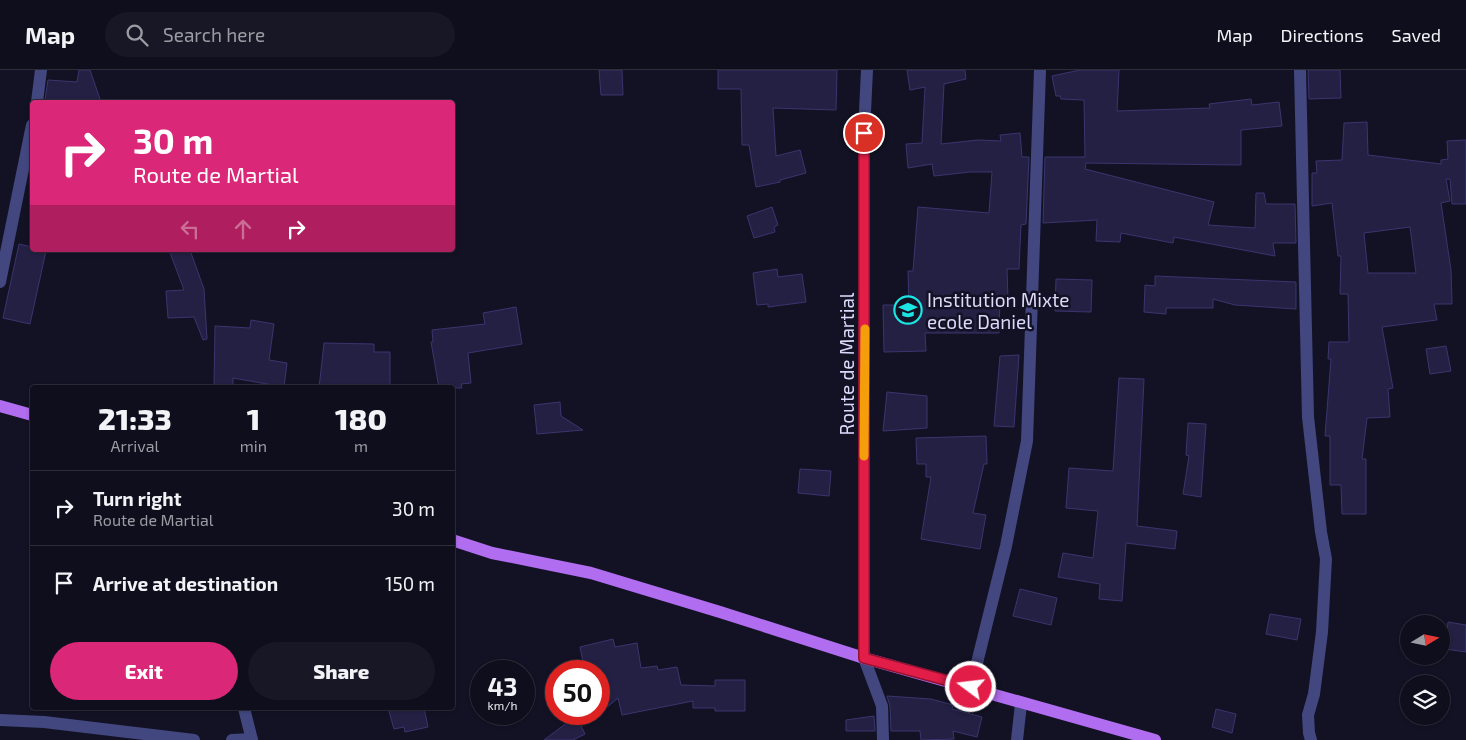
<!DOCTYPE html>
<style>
:root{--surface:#0e0e1c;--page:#171725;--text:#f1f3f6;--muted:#9b9ca3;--line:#2e2e3b;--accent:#db2777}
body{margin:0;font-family:"Exo 2",sans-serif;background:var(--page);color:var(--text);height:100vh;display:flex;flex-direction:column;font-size:19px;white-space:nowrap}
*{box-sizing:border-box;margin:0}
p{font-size:16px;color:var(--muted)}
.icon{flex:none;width:28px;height:28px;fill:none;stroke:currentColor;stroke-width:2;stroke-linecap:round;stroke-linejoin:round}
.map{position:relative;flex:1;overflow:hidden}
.sheet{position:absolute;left:30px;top:315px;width:425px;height:325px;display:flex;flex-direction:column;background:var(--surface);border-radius:5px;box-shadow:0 1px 4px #0004,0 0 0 1px var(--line)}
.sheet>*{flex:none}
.guide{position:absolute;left:30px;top:30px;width:425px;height:152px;border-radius:5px;box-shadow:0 1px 4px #0004,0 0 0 1px var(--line);background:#db2777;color:#fff;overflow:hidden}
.needle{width:32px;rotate:80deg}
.tools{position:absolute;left:1400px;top:545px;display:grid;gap:10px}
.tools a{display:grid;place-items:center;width:50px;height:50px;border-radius:50%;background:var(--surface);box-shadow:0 1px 4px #0004,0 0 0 1px var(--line);font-size:25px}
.speed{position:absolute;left:470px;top:590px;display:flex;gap:10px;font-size:25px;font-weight:700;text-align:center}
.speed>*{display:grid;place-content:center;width:65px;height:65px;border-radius:50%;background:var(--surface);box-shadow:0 1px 4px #0004,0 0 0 1px var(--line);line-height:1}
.speed small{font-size:12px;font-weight:400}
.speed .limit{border:8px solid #d22;background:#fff;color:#111}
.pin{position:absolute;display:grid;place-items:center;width:42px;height:42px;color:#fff;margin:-21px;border:2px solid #fff;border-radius:50%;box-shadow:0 1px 5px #0007}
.me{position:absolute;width:55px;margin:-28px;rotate:285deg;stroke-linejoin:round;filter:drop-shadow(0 0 4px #0008)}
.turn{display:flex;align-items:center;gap:18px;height:105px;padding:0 20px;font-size:22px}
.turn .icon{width:65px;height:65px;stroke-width:2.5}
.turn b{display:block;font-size:35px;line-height:42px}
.lanes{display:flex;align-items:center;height:48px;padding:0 20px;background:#0003;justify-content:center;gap:25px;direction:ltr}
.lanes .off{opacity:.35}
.eta{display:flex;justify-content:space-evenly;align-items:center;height:85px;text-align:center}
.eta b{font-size:30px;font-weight:800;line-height:35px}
.button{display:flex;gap:10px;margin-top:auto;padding:10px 20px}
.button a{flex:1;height:58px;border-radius:30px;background:var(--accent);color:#fff;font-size:20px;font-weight:800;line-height:58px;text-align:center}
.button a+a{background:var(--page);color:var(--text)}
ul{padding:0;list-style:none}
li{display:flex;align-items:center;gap:15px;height:75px;padding:0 20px;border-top:1px solid var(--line)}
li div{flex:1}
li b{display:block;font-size:19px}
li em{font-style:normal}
header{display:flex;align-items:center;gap:30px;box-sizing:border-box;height:70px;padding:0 25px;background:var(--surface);border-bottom:1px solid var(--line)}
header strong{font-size:24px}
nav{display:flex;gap:28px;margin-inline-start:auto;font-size:18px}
.search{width:350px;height:45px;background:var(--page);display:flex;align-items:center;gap:12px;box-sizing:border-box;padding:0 18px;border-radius:28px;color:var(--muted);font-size:19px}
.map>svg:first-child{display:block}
.building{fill:#232044;stroke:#3a356e;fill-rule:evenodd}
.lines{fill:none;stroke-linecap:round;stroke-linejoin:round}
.minor{stroke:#42477f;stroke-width:12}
.major{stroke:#b06def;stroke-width:12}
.route-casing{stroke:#92132f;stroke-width:12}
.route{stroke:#e11d48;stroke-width:9}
.slow{stroke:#f59e0b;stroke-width:9}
.labels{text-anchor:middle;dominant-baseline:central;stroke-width:5;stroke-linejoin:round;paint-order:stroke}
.poi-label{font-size:19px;fill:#dadafb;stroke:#131225;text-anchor:start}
.street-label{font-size:19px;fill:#dadafb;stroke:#131225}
</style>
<header>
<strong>Map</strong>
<div class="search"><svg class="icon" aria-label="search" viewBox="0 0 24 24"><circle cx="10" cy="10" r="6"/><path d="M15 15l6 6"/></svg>Search here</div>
<nav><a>Map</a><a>Directions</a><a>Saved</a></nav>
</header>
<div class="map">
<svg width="1466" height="670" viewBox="0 0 1466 670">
<rect width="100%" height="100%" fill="#131225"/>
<!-- building -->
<path class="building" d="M79 0H90L101 32 45 30 48 10 77 12Z
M599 0H622L623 25H601Z
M718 0H837L836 40 773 38 776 86 800 80 806 103 780 110V112L756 117 749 75H742L741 19H718Z
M907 0H965L966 9 944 14 941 74 978 70 1001 71 1000 65 1020 63 1022 87H1029L1026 154 1021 155 1019 199H1007L1008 229H1000L999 263H925L926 281 884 282 883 235H909L908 201H913L918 137 989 143 992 102H970L934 106 932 94 908 98 906 74 922 73 925 17 910 20Z
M1080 0H1119L1117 41 1210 38 1209 34 1251 29 1252 35 1279 32 1282 56 1241 60V95L1086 93 1085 99 1214 132 1208 155 1255 158 1256 123H1264L1266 134H1295L1296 173H1273L1275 186 1174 167 1173 173 1121 163 1120 172 1096 171 1097 150 1043 153 1045 87H1085L1084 30 1061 29 1060 26H1056L1052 6Z
M1308 0H1340L1341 28 1309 29Z
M1367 52 1368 85 1441 94V90L1448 89 1447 71 1466 70V134H1452L1450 109H1446L1450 131 1441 133 1451 200 1452 234H1434L1437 250 1382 257 1393 318 1388 319 1390 347 1367 348 1362 389H1366V444H1342L1341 415H1330V366H1325L1331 289H1328L1329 272H1349L1348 224H1340L1341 186H1338L1332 133 1312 136V103H1317L1316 91 1342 90 1344 53ZM1410 157 1416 203H1368L1364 163Z
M772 137 778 155 774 157 775 162 754 168 747 146Z
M19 174 32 177V180L46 181 30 254 3 248Z
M169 180H190L204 219 207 269 203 270 194 247 168 248 166 221 184 220Z
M777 199 778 207 802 204 806 232 768 237V234L757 235 753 203Z
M1155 206 1296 212V239L1235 235 1213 229V238H1166V244L1144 242 1145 215 1155 216Z
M1056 209 1092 210 1091 242 1055 241Z
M516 237 522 274 468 283 471 313 461 314 462 318H439L431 272H433L432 260 485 254 483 243Z
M251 250 274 254 269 290 287 293 284 317 233 308V318H214L215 256 250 258Z
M324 273 374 274V282H390V318H319Z
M1446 276 1451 301 1430 304 1426 279Z
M1019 285 1014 357 994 356 1000 286Z
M1119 308 1144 309 1137 456 1177 461 1175 479 1126 473 1122 531 1099 529 1100 514 1058 507 1063 483 1093 488 1098 441 1066 438 1069 398 1113 401Z
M887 322 927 326V358L883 361Z
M560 332 561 346 583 360 537 364 534 335Z
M1188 353 1206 354 1201 427 1183 424 1189 386 1186 385Z
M986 366 987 394H984L973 443 986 445 980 479 921 469 931 407H926V394H917L916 368Z
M800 399 831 401 829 426 798 423Z
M1020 519 1057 528 1051 555 1013 546Z
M1270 544 1301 549 1297 570 1266 564Z
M1448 552 1466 555V582L1445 579Z
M613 569 615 577 637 573 641 598 657 596 658 600 677 597 681 615 715 616V610H745V641H715V638H693V631L622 645 618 628 599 644V601H585L580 577Z
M887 626 931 629 953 635 952 639 982 647 977 667 953 661 954 669 921 670 920 661H891L890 636Z
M388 638H424L428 657 405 662 404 657 394 659Z
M1216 639 1236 644 1232 663 1212 657Z
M576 646 585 664 573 670H544Z
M874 646 875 661H846V650Z"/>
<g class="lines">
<!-- minor -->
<path class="minor" d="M867 0 864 63V588L882 636 883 670
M1300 0 1308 347 1321 462 1326 489 1322 562 1314 624 1308 645 1309 663 1311 670
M37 32 41 0
M0 212 32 55
M971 617 1006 476 1027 371 1040 0
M244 638 252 670
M0 650 44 652 194 670
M232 670 252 669
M1017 670 1021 634"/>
<!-- major -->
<path class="major" d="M0 336 32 345
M452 470 492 483 591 503 720 542 864 588 1155 670"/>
</g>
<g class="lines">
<!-- route casing -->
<g class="route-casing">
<path id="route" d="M864 63V588L971 617"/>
</g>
<!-- route -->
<use href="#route" class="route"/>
<!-- slow -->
<path class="slow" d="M864 386 865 259"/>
</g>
<!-- icons -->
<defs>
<g id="school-ring" transform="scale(1.4375)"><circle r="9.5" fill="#131225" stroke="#1be6e3" stroke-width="1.5"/><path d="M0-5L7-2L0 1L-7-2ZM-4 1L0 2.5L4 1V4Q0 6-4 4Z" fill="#1be6e3"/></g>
</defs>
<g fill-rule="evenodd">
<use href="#school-ring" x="908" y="240"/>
</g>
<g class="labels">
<!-- poi labels -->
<g class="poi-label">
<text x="927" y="229">Institution Mixte<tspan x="927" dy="22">ecole Daniel</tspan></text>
</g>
<!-- street labels -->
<g class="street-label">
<text transform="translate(846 294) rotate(-90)">Route de Martial</text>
</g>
</g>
</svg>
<div class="tools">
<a><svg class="needle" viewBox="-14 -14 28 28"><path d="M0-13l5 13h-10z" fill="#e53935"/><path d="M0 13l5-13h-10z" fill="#9b9ca3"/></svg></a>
<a><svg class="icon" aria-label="layers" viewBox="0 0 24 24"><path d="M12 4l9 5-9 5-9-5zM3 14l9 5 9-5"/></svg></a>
</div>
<div class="speed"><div>43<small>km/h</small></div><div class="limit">50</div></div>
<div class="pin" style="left:864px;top:63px;background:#d93025"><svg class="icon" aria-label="arrive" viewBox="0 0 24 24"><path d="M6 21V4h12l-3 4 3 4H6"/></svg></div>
<svg class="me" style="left:971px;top:617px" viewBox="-20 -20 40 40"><circle r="17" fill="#e11d48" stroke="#fff" stroke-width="3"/><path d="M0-11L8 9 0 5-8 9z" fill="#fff"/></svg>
<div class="guide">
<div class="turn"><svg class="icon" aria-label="right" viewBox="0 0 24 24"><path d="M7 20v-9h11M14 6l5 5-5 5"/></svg><div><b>30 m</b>Route de Martial</div></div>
<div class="lanes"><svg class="icon off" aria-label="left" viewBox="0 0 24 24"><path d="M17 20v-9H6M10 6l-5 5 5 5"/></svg><svg class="icon off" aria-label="ahead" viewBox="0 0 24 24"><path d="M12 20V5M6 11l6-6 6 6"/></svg><svg class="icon" aria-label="right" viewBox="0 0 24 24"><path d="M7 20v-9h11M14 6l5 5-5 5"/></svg></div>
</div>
<section class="sheet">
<div class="eta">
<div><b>21:33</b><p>Arrival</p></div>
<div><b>1</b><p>min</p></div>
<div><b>180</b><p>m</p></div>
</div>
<ul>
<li><svg class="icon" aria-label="right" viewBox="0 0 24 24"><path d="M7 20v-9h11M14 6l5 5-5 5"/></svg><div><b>Turn right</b><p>Route de Martial</p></div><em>30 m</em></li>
<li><svg class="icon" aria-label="arrive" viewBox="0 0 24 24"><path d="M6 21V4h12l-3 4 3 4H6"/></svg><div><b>Arrive at destination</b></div><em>150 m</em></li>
</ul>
<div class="button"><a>Exit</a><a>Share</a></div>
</section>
</div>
